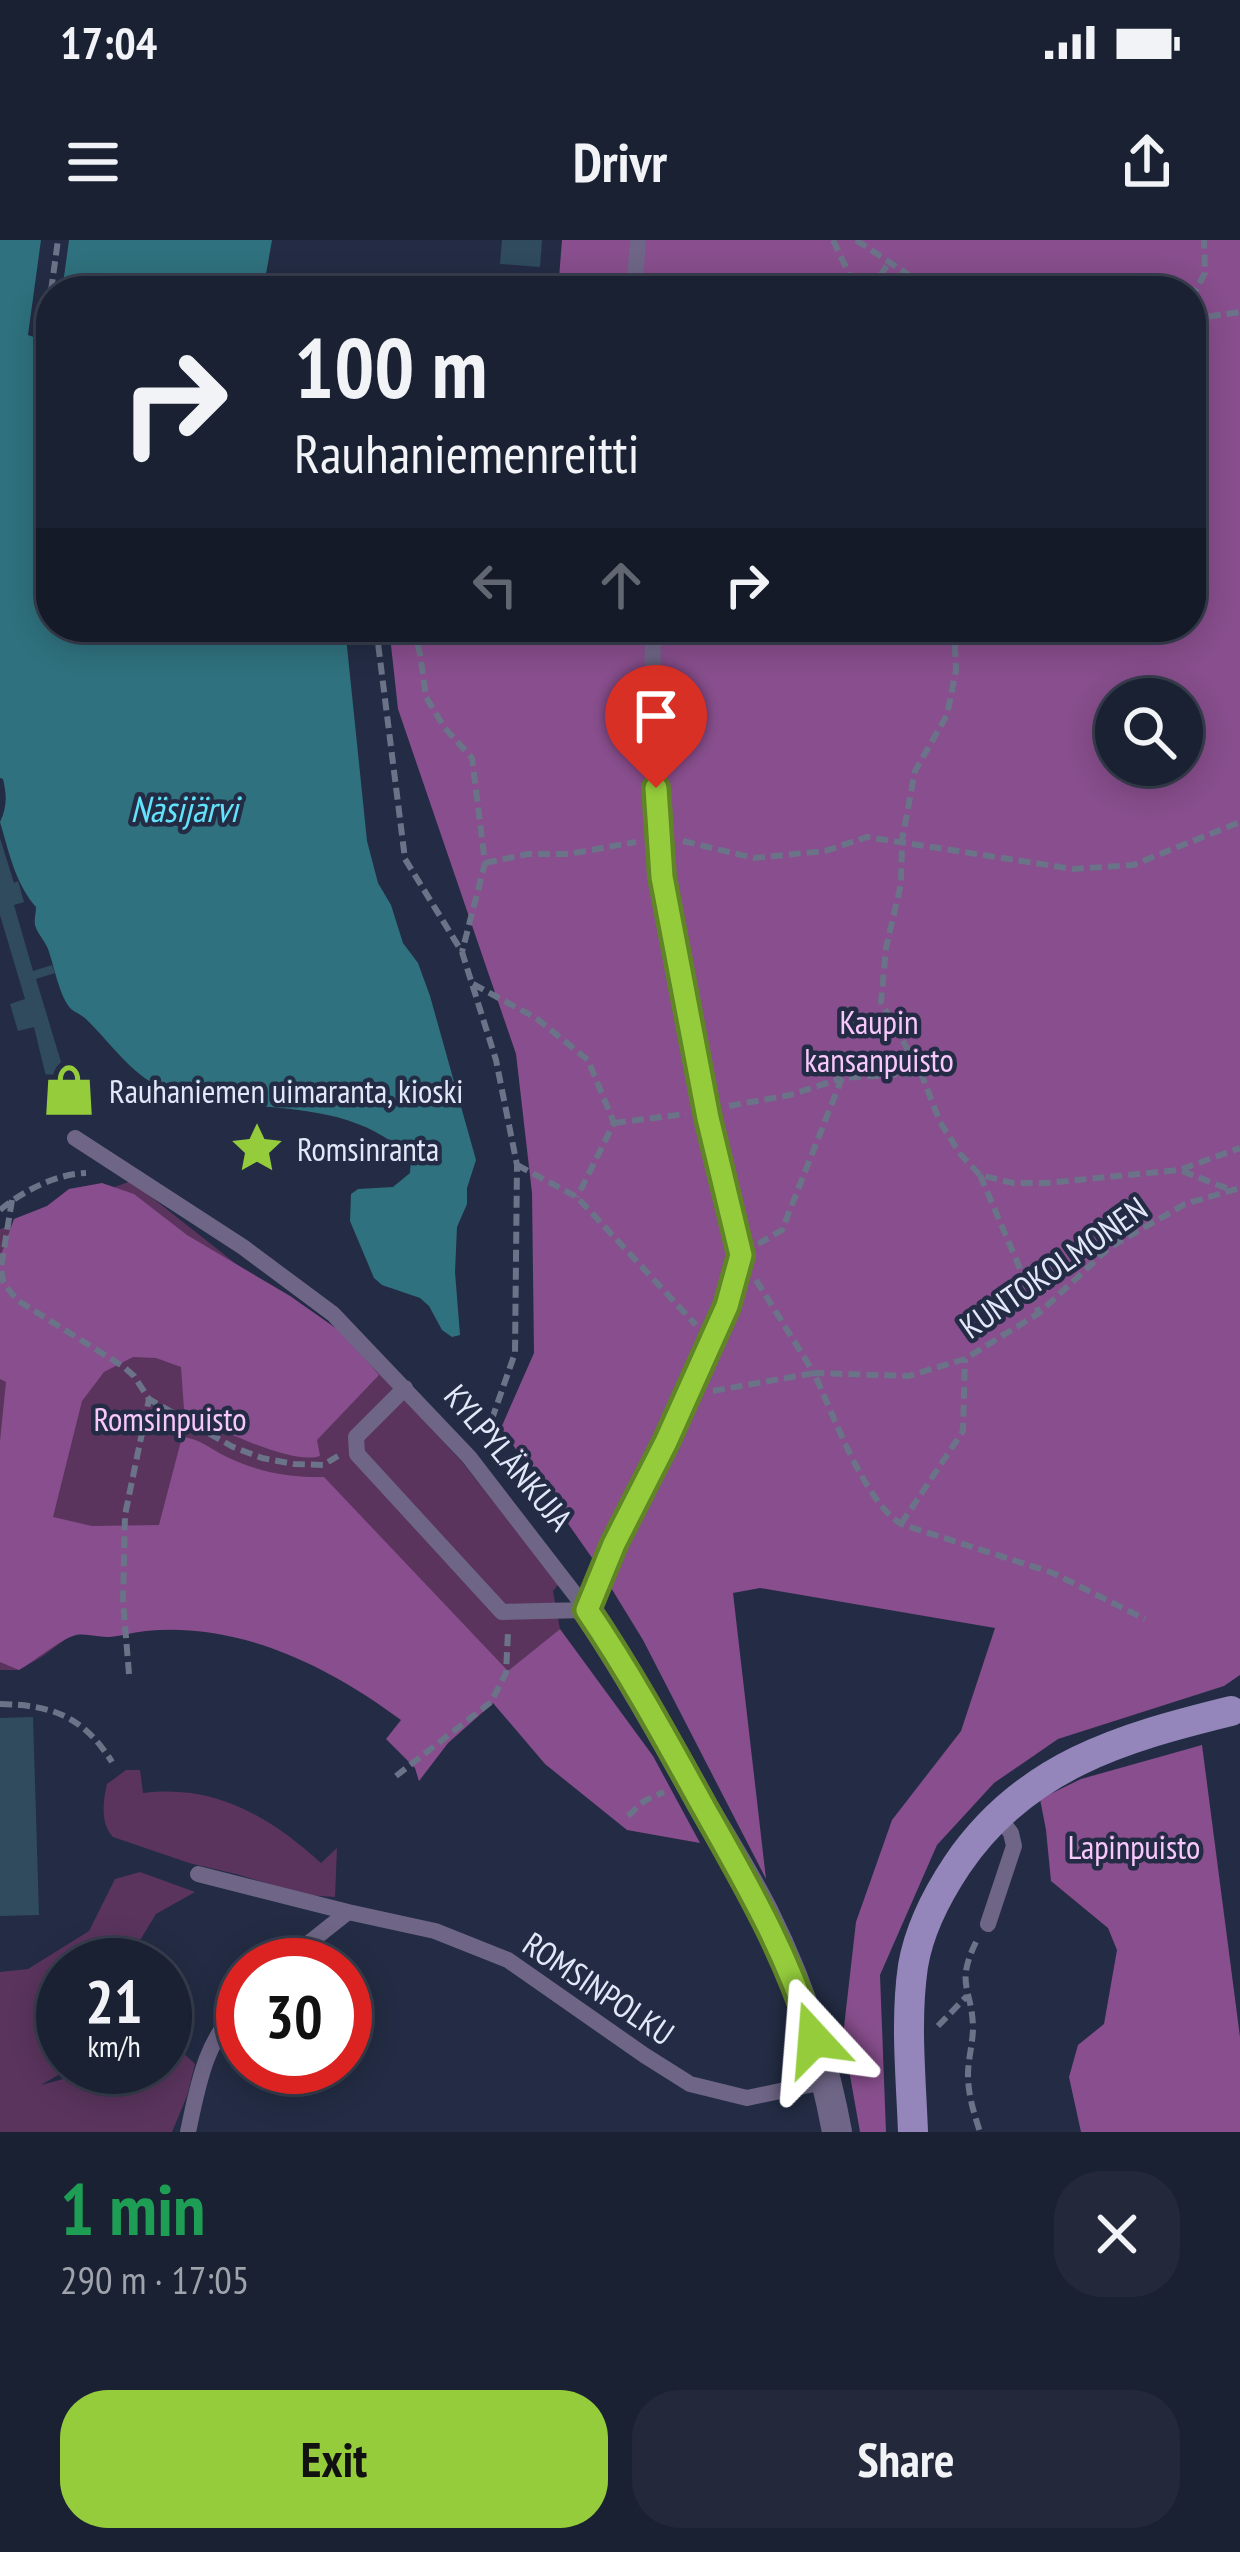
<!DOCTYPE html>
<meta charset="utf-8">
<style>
:root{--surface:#1a2133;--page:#23293b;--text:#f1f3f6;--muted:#9fa3ac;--line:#383e4e;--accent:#94cc3c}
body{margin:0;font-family:"PT Sans Narrow",sans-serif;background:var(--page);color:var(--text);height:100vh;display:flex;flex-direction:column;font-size:45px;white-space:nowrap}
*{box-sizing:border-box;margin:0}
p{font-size:39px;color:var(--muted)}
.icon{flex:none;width:66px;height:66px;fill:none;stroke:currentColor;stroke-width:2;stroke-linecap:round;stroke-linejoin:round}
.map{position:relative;height:1892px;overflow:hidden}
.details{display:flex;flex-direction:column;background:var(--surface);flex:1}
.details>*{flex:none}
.banner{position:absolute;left:36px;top:36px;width:1170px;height:366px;border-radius:48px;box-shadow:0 6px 30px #0003,0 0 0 3px var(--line);background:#1a2133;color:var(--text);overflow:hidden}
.buttons{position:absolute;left:1095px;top:438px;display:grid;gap:24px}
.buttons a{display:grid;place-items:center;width:108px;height:108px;border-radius:50%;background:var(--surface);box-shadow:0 6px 30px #0003,0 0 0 3px var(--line);font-size:60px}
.speed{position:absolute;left:36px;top:1698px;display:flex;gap:24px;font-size:60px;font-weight:700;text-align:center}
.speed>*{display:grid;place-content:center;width:156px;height:156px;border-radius:50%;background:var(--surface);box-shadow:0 6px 30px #0003,0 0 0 3px var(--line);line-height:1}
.speed small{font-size:30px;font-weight:400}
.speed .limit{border:18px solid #d22;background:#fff;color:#111}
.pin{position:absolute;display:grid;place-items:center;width:102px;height:102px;color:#fff;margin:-123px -51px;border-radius:50% 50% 50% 0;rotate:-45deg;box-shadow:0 0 12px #0007}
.pin .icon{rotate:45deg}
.me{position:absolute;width:132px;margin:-66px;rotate:341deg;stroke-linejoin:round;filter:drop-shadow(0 0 9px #0008)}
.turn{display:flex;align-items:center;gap:42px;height:252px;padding:0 60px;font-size:54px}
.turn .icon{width:156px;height:156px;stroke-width:2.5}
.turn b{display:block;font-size:84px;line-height:102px}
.lanes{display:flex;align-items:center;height:114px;padding:0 60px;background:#0003;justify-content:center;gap:60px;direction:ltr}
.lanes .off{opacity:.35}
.round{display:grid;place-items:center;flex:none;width:126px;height:126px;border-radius:48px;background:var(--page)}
.overview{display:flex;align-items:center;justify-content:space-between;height:204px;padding:0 60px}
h1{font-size:72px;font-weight:700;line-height:90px;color:#1e9e55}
.cta{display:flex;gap:24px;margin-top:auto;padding:24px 60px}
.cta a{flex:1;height:138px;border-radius:48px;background:var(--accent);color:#111;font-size:48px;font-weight:700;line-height:138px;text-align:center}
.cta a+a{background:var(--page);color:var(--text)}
.status{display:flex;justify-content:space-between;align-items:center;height:84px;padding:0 60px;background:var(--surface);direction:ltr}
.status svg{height:33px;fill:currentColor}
header{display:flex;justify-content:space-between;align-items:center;height:156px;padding:0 60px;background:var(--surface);font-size:54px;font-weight:700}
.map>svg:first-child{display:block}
.green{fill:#5a345d}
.forest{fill:#884e8d;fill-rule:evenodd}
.water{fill:#2f717e}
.building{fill:#304b5e}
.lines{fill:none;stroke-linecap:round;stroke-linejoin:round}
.path{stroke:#6b7388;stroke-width:6;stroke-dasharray:12 6;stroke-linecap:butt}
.lane{stroke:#6f6687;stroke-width:16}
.street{stroke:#6f6687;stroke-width:30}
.secondary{stroke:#9486bb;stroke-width:30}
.route-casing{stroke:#608527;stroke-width:30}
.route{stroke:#94cc3c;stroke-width:21}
.labels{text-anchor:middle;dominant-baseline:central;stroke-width:9;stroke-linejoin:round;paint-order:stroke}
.park-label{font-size:33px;fill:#f8c8fc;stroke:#232c44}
.poi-label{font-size:33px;fill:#e2e8f9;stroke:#232c44;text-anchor:start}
.street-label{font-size:33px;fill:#e2e8f9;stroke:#232c44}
.water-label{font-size:36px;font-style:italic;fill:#63e3fb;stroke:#232c44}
</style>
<div class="status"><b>17:04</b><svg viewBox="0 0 49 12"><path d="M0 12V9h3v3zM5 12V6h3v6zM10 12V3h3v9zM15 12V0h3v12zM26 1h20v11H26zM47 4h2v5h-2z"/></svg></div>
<header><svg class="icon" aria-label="menu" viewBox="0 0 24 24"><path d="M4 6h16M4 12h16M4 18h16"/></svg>Drivr<svg class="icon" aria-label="share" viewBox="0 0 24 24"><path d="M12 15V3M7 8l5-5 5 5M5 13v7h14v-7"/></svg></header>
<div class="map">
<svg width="1240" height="1892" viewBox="0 0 1240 1892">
<rect width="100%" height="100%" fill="#232c44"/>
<!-- green -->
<path class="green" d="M131 941 240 1027 290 1056 344 1094 462 1222 559 1344 553 1351 560 1389 508 1432 493 1463 448 1503 419 1541 363 1352 141 1343 43 1416 19 1430H0V989Z
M126 1530H140L143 1553C215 1544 269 1576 321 1623L337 1608 335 1657 306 1655 236 1634 189 1623 113 1597C100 1584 103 1561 107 1544Z
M140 1632 195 1652 156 1674 125 1725H63V1827H72L41 1845 108 1827H165V1812L179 1809 195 1824 187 1856 172 1892H0V1732L28 1729 89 1691 115 1639Z"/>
<!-- forest -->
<path class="forest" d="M562 0H1240V1435L1224 1446 1058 1499 994 1543 937 1605 880 1735 886 1892H860L843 1796 856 1682 892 1580 961 1491 995 1388 760 1348 733 1353 766 1639 643 1400 597 1325 501 1188 534 1113 532 953 516 814 398 469 389 387H1191V51H558ZM1116 459H1182V525H1116Z
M102 943 134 954 187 995 290 1056 344 1094 379 1135 317 1200 320 1216C291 1226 210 1186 184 1169L181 1127 156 1118 133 1117 104 1132 82 1161 53 1277 92 1286 159 1285 182 1197C201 1199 210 1209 227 1217 258 1232 290 1238 324 1237L508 1431 560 1389 653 1516 700 1603 627 1590 545 1524 493 1463 448 1503 419 1541 415 1528 386 1499 401 1480C328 1426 240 1382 146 1391 134 1392 122 1396 110 1397 98 1398 84 1392 73 1396 60 1400 33 1422 19 1430L0 1422V1201L6 1142 0 1139V1018L14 979 47 966 69 949Z
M1202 1505 1240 1797V1892H1081L1069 1837 1078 1805 1104 1784 1117 1710 1108 1688 1051 1641 1046 1590 1040 1559 1081 1539Z"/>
<!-- water -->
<path class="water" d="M0 0H41L28 95 42 100 51 97V387H345L367 601 378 643 391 665 403 703 418 723 430 756 476 920 467 948V964L457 987 455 1032 460 1095 452 1097 442 1090 429 1066 420 1058 382 1045 374 1038 350 981 351 954 358 949 393 947 410 933 411 918C357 864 283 871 213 861 195 858 177 855 160 847 129 832 110 802 86 779 82 775 76 773 71 769 59 756 54 725 48 709 45 701 37 693 35 685 34 679 36 673 36 667 15 643 9 612 0 582 7 567 7 556 3 539L0 538Z
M69 0H272L263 51H62Z"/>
<!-- building -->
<path class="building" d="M502 0H542L540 27 500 24Z
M0 598 14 643 18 641 24 662 14 665 33 731 52 725 55 733 36 739 61 822 68 820 76 845 50 853 34 787 18 791 10 764 25 759 0 675Z
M33 1477 39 1675 0 1676V1478Z"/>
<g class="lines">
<!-- path -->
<path class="path" d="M833 0 857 51
M856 0 933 51
M51 51 58 0
M500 51 506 42
M870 51 888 24
M51 52 48 76H51
M1191 59 1205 33 1204 0
M1191 79 1240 72
M376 387 405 619 462 712 496 820 517 925 515 1113 485 1199
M413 387 420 414 426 457 444 487 472 518 485 623 462 712
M954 387 956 430 947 475 915 531 902 600 901 644 886 708 881 762 921 833 940 882 961 915 980 935 1013 943H1047L1179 930 1240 908
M683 601 754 618 825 611 867 597 1073 629 1133 625 1240 582
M485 623 528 614H569L636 602
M473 744 536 778 588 820 614 883 577 957
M729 866 790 855 842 838
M614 883 686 874
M517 925 577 957 696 1085
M1182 931 1231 950
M980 935 1039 1073
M12 960 1 1028 3 1041 9 1050 17 1060 124 1127 134 1136 149 1159 233 1207 262 1218 294 1224 323 1225 338 1216
M0 970C23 951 56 934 86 933
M758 1004 782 990 842 838 921 833
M756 1040 814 1133 909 1136 965 1119 1039 1073 1109 1008 1185 964 1240 948
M713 1151 814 1133C833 1174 864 1261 901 1284L1053 1333 1145 1379
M901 1284 963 1191 965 1119
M129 1434 123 1361 125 1275 149 1159
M0 1464C52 1465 83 1476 112 1522
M396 1536 491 1462 506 1433 508 1392
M628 1576 644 1561 664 1552
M976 1702C955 1745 972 1748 973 1787 973 1803 968 1819 968 1835 968 1855 974 1873 980 1892
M938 1786 967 1756"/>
<!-- lane -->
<path class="lane" d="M638 51 635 38 638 0
M75 898 243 1007 333 1074 469 1217 587 1370
M405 1148 356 1197 357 1214 502 1372 587 1370
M587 1370 614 1304 666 1202 727 1066 741 1015 708 878 662 637 652 500 653 387
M198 1634 348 1672 435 1691 508 1720 644 1815 690 1844 747 1858 828 1841
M988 1684 1014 1606 1011 1593 998 1576
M281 1725 348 1672
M188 1892C199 1840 205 1802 243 1762"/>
<!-- street -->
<path class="street" d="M587 1370C628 1431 665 1497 700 1561 721 1598 745 1635 764 1673 799 1743 823 1816 837 1892"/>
<!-- secondary -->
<path class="secondary" d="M913 1892C911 1837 905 1781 913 1726 919 1690 937 1655 957 1625 1024 1526 1121 1498 1231 1471"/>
</g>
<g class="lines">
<!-- route casing -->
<g class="route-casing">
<path id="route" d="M656 548 662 637 708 878 741 1015 727 1066 666 1202 614 1304 587 1370C630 1433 667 1501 704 1568 748 1646 787 1713 814 1799"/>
</g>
<!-- route -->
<use href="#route" class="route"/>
</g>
<!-- icons -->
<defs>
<g id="shop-bare" transform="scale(4.14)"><path d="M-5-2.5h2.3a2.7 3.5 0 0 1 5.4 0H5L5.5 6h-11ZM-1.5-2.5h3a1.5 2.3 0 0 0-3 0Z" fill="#94cc3c" stroke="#232c44" stroke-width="2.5" paint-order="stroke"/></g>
<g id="sight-bare" transform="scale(4.14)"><path d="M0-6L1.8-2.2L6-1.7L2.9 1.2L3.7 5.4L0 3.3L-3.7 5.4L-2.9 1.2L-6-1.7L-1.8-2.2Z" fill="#94cc3c" stroke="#232c44" stroke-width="2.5" paint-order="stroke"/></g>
</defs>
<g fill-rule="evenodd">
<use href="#shop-bare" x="69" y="850"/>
<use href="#sight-bare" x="257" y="908"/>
</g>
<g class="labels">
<!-- park labels -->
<g class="park-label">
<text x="879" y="781">Kaupin<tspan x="879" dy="38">kansanpuisto</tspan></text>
<text x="170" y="1178">Romsinpuisto</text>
<text x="1134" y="1606">Lapinpuisto</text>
</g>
<!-- poi labels -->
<g class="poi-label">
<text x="109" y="850">Rauhaniemen uimaranta, kioski</text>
<text x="297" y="908">Romsinranta</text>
</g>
<!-- street labels -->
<g class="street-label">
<text transform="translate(1053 1027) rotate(-35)">KUNTOKOLMONEN</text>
<text transform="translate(509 1217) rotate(50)">KYLPYLÄNKUJA</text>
<text transform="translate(599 1748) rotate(34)">ROMSINPOLKU</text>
</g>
<!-- water labels -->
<g class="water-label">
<text x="184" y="568">Näsijärvi</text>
</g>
</g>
</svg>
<div class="buttons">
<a><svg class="icon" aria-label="search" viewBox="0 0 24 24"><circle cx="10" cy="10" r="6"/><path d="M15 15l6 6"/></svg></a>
</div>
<div class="speed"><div>21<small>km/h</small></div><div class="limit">30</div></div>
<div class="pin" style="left:656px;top:548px;background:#d93025"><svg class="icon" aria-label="arrive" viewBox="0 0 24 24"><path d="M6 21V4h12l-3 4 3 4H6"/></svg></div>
<svg class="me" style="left:814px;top:1799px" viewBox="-20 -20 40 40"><path d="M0-17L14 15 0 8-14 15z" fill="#94cc3c" stroke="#fff" stroke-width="4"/></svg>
<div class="banner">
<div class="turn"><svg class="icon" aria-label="right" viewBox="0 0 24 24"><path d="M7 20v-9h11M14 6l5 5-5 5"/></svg><div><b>100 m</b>Rauhaniemenreitti</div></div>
<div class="lanes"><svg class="icon off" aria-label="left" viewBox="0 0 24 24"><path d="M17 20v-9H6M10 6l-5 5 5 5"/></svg><svg class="icon off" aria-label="ahead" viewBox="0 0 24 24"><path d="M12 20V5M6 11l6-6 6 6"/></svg><svg class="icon" aria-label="right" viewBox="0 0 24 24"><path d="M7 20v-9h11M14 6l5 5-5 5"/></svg></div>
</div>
</div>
<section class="details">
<div class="overview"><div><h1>1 min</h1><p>290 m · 17:05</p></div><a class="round"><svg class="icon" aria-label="close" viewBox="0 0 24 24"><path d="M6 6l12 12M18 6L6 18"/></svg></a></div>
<div class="cta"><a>Exit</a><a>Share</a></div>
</section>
